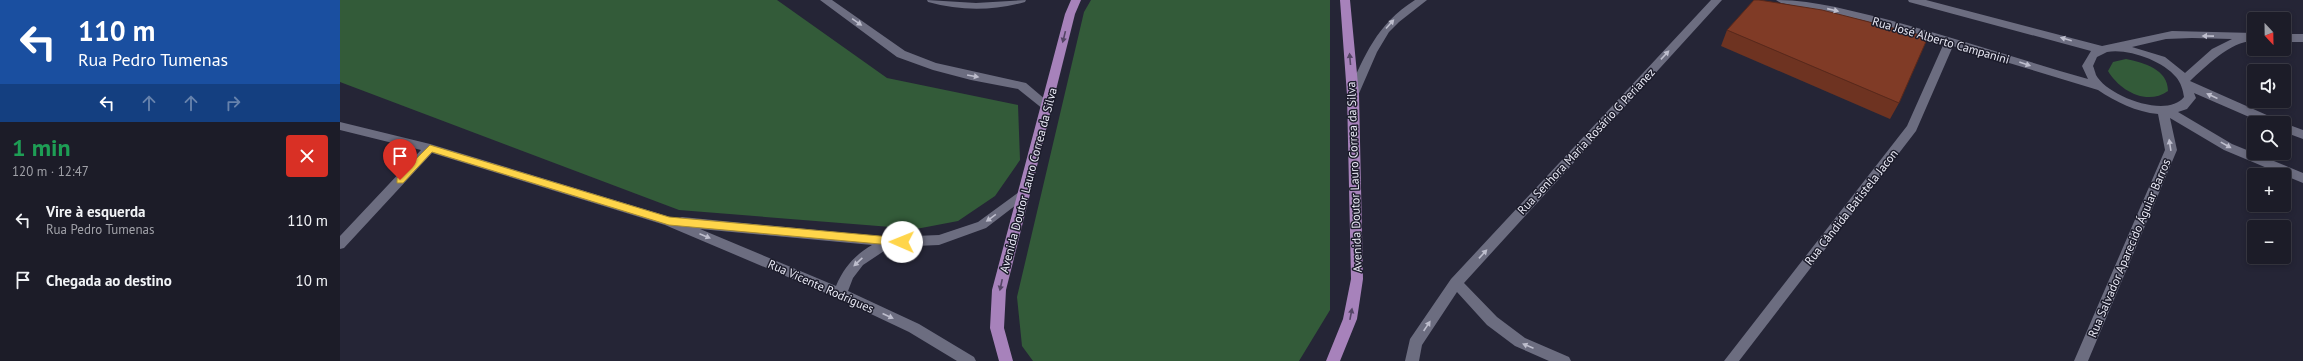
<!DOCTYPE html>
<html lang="pt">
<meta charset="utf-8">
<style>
:root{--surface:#1c1c28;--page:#292934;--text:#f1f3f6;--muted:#a0a1a8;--line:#3a3a45}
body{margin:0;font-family:"PT Sans",sans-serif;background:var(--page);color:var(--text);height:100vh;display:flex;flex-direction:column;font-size:15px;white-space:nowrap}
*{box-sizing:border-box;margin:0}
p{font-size:13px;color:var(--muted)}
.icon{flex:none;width:22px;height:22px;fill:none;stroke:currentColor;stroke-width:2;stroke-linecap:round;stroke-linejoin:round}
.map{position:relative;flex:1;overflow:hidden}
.panel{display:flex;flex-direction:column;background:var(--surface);width:340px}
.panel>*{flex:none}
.guide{background:#1a4fa0;color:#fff;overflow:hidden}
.needle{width:26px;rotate:158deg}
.fabs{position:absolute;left:1907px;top:12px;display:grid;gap:8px}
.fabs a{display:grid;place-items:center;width:44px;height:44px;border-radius:4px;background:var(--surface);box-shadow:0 2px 6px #0003,0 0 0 1px var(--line);font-size:20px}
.pin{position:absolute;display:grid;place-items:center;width:34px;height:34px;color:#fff;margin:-41px -17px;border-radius:50% 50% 50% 0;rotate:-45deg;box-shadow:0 0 4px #0007}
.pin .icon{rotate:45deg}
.me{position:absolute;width:44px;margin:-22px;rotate:271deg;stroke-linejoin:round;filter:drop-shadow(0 0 3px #0008)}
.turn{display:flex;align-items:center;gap:14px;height:84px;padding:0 12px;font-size:18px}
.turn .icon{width:52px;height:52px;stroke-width:2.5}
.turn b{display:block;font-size:28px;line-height:34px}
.lanes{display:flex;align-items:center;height:38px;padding:0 12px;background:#0003;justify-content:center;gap:20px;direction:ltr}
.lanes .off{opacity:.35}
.round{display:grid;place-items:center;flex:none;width:42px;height:42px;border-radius:4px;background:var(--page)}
.head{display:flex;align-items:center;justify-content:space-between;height:68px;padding:0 12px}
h1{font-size:24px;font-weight:800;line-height:30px;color:#1e9e55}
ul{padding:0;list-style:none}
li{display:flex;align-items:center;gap:12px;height:60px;padding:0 12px}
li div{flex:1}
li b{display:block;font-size:15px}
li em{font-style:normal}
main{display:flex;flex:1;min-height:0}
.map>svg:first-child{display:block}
.green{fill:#335b39}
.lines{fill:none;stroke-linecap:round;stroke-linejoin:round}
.minor{fill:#6c6d80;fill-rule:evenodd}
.major{fill:#a782bb;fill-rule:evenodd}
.wall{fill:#6e3321}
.building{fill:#803b26;stroke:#5a291b}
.oneway{fill:#bebecd}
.oneway2{fill:#544565}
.route{fill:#ffd54a;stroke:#a68a30}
.labels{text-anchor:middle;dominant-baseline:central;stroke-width:3;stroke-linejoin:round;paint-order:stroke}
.street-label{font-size:12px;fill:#eaeaf6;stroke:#1c1c2b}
</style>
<main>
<section class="panel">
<div class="guide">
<div class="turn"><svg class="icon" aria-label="left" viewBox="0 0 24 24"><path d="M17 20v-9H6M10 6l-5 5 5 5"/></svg><div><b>110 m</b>Rua Pedro Tumenas</div></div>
<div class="lanes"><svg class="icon" aria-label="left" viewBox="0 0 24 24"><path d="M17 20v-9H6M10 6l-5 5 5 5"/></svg><svg class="icon off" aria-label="ahead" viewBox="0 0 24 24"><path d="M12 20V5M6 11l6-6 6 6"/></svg><svg class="icon off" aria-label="ahead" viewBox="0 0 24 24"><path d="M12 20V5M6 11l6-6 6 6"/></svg><svg class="icon off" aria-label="right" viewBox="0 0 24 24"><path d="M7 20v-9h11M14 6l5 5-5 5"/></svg></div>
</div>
<div class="head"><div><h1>1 min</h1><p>120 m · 12:47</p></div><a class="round" style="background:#d93025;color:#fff"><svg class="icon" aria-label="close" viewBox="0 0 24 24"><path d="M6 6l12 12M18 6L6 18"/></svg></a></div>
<ul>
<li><svg class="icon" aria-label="left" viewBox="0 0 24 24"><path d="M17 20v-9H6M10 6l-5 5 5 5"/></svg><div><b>Vire à esquerda</b><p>Rua Pedro Tumenas</p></div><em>110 m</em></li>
<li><svg class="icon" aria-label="arrive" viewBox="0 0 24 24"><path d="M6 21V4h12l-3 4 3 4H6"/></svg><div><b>Chegada ao destino</b></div><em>10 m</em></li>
</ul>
</section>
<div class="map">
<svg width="1963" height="361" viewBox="0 0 1963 361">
<rect width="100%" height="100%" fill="#252536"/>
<!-- green -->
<path class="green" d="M0 0H437L547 78 678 105 680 160 655 196 618 221 576 229 339 210 0 82Z
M751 0H990V310L959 361H693L682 346 677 297 744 12Z
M1786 59C1804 63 1828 69 1828 91 1807 106 1780 91 1768 71L1773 62Z"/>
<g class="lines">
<!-- minor -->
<path class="minor" d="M480 0H492L565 51 596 63 686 83 713 106 711 109H703L678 89 631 80 593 70 557 57Z
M587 0 636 3 686 0 685 2C652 11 621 11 588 2Z
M1075 0H1087L1059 22 1049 32 1037 52 1017 98H1009L1007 95C1025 55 1036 25 1075 0Z
M1371 0H1382L1124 283 1157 317 1185 338 1229 357 1231 361H1209L1175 346 1147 325 1117 292 1082 345 1079 361H1065L1070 339 1111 279Z
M1436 0C1475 0 1512 11 1549 20 1616 38 1681 60 1748 79L1742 66 1751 51 1569 2 1568 0H1586L1762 46 1832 31 1914 33V41C1892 40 1865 67 1850 81L1938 120 1940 123H1923L1854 93 1856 98 1847 109 1838 112 1892 144 1963 173V183L1884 150 1830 118 1837 150 1748 361H1734L1825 150 1818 114C1796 112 1776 102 1758 90L1613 46 1576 131 1399 361H1384L1567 126 1604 43 1522 20 1441 3ZM1852 38 1892 39 1872 49 1845 73 1825 57 1792 47 1826 39ZM1767 52C1788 48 1823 61 1836 77 1841 83 1843 90 1844 97 1827 119 1767 96 1756 75 1755 72 1754 68 1753 66L1757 57Z
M1944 34H1963V42H1944Z
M0 122 90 144 337 219 342 217 550 237 599 235 638 222 679 192H687L689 195 646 228 599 245 552 247 544 251 523 265 513 278 508 291 579 324 634 357 636 361H617L569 332 495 297 325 225 92 153 4 248 0 249V236L81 150 0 130ZM360 229 532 245C515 255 504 267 496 286Z
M1944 123 1963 130V139L1944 132Z"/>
<!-- major -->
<path class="major" d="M731 0H741L735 14 666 290 664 328 673 361H659L650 328 652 290 725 14Z
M1000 0H1010L1019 95 1023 279 1017 319 1000 361H986L1003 319 1011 279 1007 95Z"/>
</g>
<!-- wall -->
<path class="wall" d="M1387 30 1559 103 1550 119 1381 46Z"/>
<!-- building -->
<path class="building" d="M1414 0H1419L1482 10 1588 37 1559 103 1387 30Z"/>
<!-- one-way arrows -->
<defs><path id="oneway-solid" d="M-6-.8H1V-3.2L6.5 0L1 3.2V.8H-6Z"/></defs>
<g class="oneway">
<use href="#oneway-solid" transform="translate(1493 10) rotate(13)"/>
<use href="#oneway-solid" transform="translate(517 22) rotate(35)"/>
<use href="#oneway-solid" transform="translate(1050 24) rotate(-48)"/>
<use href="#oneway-solid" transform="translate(1868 36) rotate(-179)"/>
<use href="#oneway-solid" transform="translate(1726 39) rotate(-164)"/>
<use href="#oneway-solid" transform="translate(1325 55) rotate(-47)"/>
<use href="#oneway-solid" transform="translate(1685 64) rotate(19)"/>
<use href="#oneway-solid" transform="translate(633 76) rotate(10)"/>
<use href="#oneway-solid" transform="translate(1872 96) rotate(-156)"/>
<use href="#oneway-solid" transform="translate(1830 145) rotate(-99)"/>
<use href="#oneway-solid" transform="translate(1886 145) rotate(29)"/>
<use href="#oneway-solid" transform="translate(651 218) rotate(144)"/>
<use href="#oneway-solid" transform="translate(365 236) rotate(23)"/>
<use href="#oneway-solid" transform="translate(1143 254) rotate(-47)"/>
<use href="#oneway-solid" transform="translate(518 262) rotate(137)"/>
<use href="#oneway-solid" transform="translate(548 316) rotate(25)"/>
<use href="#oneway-solid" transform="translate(1087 326) rotate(-56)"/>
<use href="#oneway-solid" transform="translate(1188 346) rotate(-157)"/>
</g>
<g class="oneway2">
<use href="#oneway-solid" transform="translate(724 37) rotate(104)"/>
<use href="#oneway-solid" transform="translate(1010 59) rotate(-95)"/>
<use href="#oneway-solid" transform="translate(661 285) rotate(102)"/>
<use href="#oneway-solid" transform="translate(1011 314) rotate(-79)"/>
</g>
<!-- route -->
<path class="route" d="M90 145 329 217 562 238 567 242 562 246 329 225 92 152 63 183H57V178Z"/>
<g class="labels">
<!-- street labels -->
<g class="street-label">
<text transform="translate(1601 40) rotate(16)">Rua José Alberto Campanini</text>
<text transform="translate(1246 141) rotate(-47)">Rua Senhora Maria Rosário G Perianez</text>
<text transform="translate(1014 177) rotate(-92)">Avenida Doutor Lauro Correa da Silva</text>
<text transform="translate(688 180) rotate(-75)">Avenida Doutor Lauro Correa da Silva</text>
<text transform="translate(1511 207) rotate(-52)">Rua Cândida Batistela Jacon</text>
<text transform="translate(1789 248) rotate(-67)">Rua Salvador Aparecido Águiar Barros</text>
<text transform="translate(481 286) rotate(24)">Rua Vicente Rodrigues</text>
</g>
</g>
</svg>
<div class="fabs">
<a><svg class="needle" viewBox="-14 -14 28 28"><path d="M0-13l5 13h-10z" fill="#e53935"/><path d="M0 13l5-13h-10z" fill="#a0a1a8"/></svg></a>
<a><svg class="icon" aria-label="sound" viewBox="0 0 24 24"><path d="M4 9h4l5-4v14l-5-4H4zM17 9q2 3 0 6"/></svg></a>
<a><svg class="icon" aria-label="search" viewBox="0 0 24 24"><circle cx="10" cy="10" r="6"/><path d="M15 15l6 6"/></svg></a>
<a>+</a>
<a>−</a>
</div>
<div class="pin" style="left:60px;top:180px;background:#d93025"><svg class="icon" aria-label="arrive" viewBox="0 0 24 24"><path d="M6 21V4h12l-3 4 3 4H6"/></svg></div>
<svg class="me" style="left:562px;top:242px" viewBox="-20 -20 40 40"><circle r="19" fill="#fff"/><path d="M0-13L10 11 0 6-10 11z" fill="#ffd54a"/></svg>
</div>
</main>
